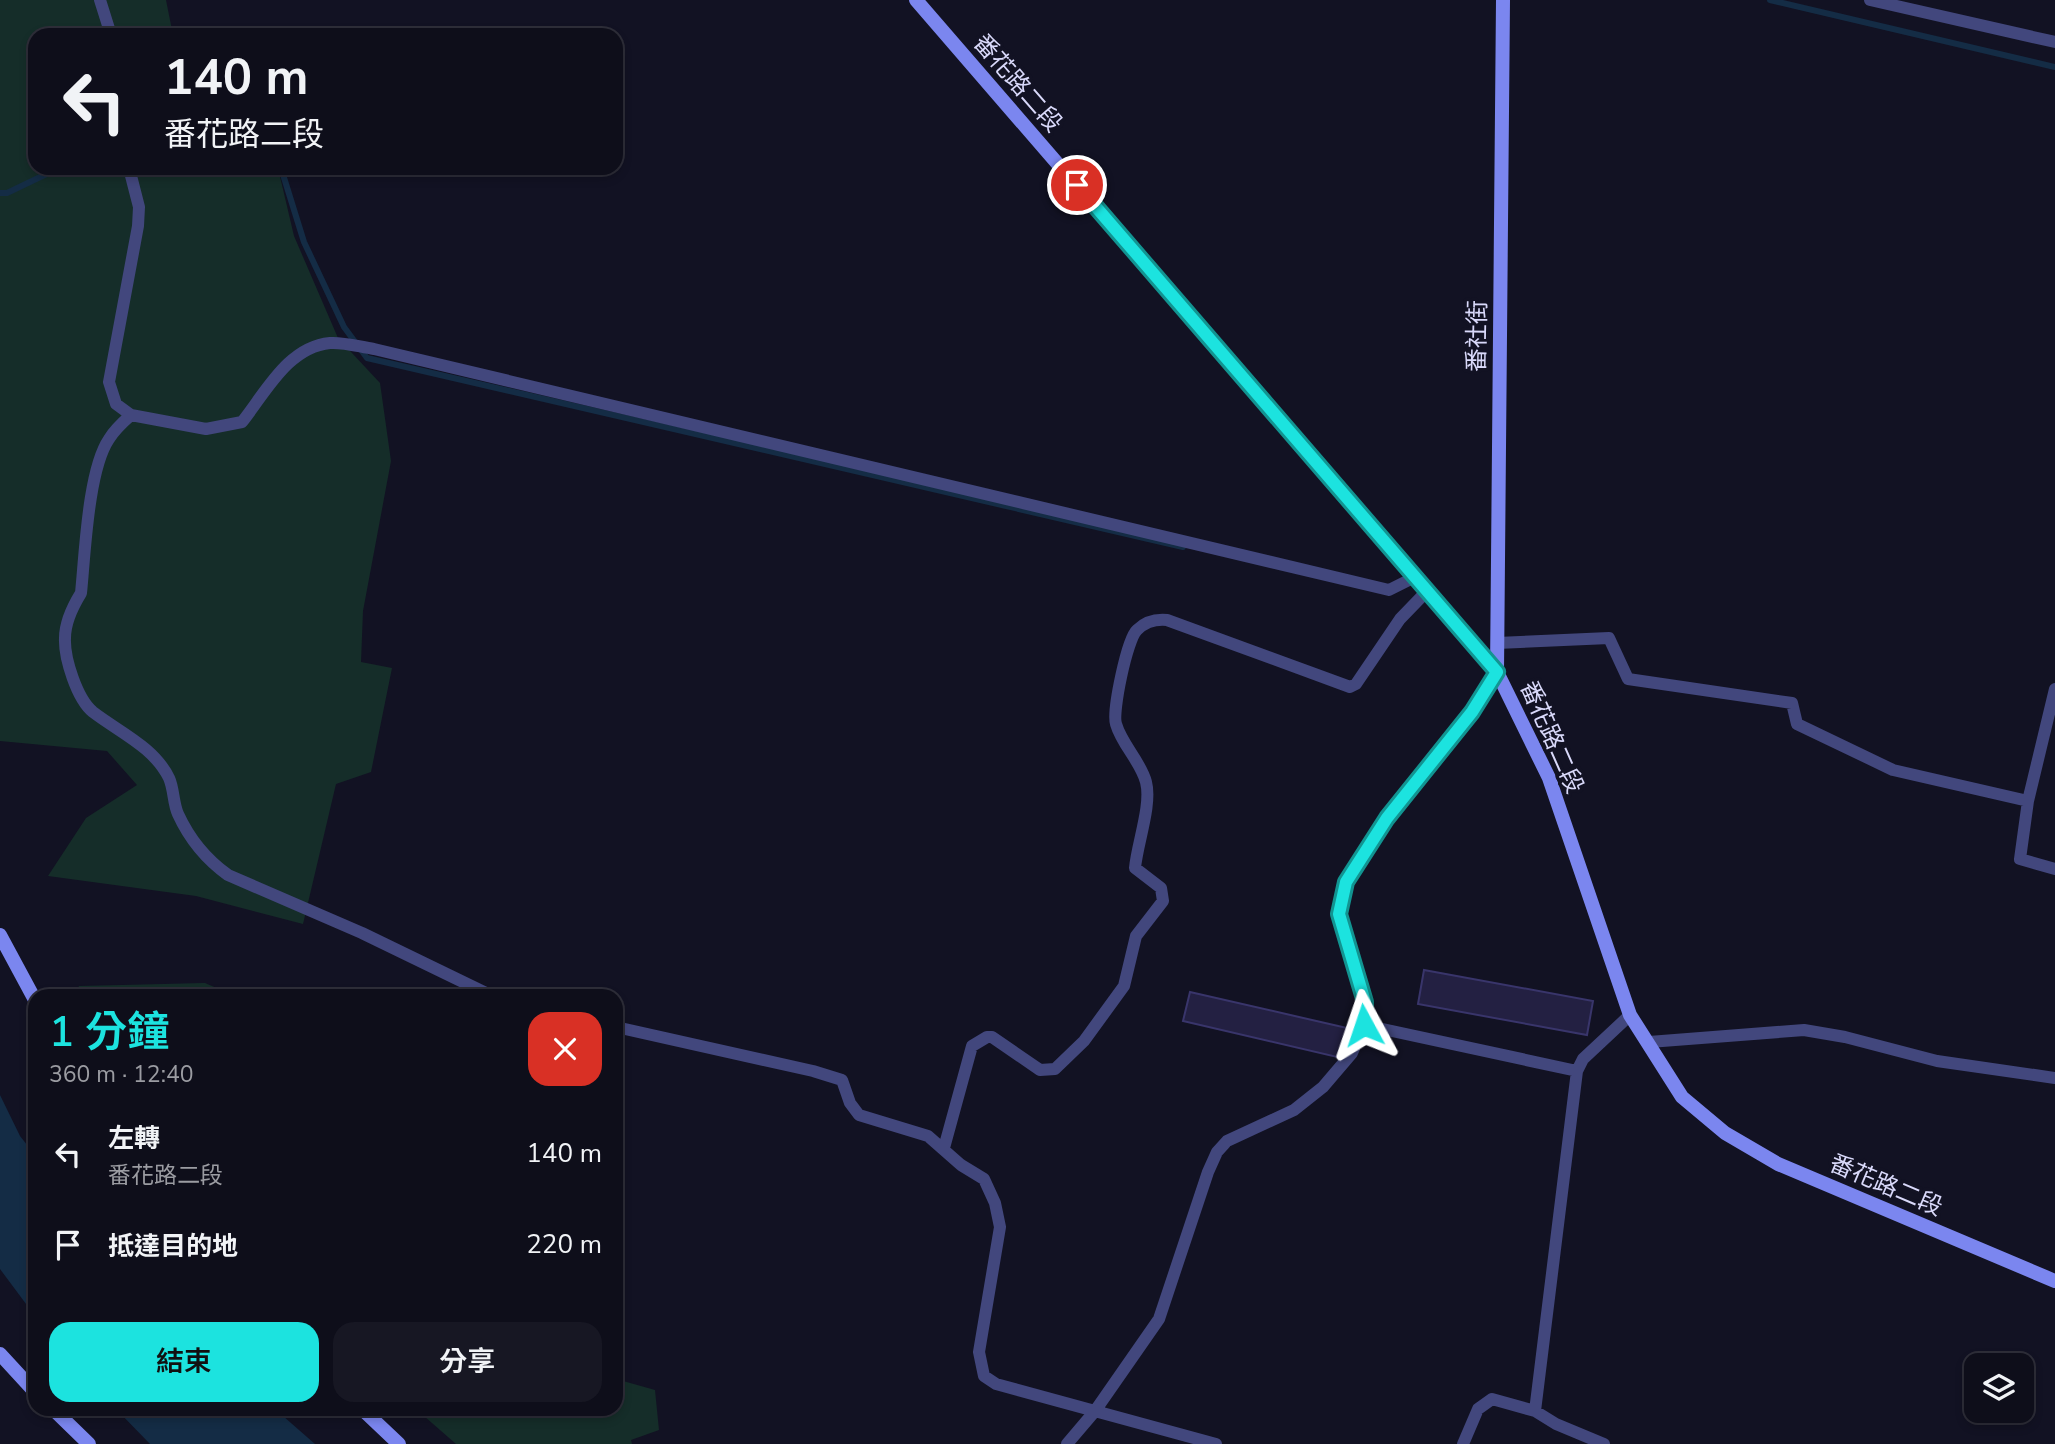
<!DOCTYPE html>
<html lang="zh-TW">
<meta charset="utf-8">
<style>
:root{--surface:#0e0e1a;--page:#171723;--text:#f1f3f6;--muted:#9b9ca2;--line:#2e2e39;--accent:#1ce3df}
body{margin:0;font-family:"Nunito Sans","Noto Sans TC",sans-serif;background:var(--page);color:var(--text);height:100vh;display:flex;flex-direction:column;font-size:26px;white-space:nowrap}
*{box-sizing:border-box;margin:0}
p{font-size:23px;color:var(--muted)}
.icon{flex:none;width:38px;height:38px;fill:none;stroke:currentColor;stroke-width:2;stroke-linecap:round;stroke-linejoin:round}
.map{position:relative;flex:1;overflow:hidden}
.drawer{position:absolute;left:28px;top:989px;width:595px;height:427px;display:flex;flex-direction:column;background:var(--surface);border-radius:21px;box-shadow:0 4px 10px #0003,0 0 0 2px var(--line)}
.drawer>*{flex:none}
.top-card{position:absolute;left:28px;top:28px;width:595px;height:147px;border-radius:21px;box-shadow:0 4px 10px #0003,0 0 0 2px var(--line);background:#0e0e1a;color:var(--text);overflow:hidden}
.fabs{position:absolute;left:1964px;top:1353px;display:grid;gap:14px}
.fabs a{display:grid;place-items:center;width:70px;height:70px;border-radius:14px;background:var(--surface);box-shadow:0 4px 10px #0003,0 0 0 2px var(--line);font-size:35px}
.pin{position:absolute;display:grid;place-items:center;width:60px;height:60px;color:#fff;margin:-30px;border:4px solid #fff;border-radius:50%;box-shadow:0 2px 7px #0007}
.me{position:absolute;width:77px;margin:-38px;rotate:355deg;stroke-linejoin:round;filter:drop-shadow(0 0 5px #0008)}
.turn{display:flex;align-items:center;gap:24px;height:147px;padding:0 21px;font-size:32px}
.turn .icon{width:91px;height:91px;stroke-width:2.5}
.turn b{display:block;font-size:49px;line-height:60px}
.round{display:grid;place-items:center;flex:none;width:74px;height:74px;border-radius:21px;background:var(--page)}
.summary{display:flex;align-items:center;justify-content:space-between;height:119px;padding:0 21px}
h1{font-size:42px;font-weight:600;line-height:52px;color:var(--accent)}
.button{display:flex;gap:14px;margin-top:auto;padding:14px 21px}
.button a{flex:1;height:80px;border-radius:21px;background:var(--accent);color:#111;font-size:28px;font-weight:600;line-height:80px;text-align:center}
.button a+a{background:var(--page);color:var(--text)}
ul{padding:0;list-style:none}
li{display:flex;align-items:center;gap:21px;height:91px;padding:0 21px}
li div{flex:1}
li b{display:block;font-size:26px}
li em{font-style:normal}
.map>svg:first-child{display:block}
.green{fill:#152d29}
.water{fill:#142c45}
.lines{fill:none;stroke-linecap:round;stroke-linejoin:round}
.stream{stroke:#142c45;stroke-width:6}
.building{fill:#232042;stroke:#39356b;stroke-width:2}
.lane{stroke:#42477d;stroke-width:12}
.secondary{stroke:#7b86ef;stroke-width:14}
.route-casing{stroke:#129491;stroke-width:18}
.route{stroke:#1ce3df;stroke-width:12}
.labels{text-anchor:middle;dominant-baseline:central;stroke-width:7;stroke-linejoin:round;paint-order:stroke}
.street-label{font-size:24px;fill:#d9d9fa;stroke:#121223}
</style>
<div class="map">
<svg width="2055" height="1444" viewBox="0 0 2055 1444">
<rect width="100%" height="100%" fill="#121223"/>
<!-- green -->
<path class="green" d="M0 0H166L173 35H35V168H278L294 236 338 338 380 383 391 461 363 611 361 662 392 668 371 772 336 784 303 924 196 896 48 876 86 818 137 785 107 751 0 741Z
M205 983 235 996H74L79 986Z
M616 1379 655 1390 659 1430 631 1440 632 1444H456L416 1409H616Z"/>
<!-- water -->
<path class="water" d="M0 1095 20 1136 35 1155V1316L0 1269Z
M116 1409H275L315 1444H150Z"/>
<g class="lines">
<!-- stream -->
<path class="stream" d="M1770 0 2055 67
M281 168 304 242 344 327 367 358 1183 547
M0 193H7L59 168"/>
</g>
<!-- building -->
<path class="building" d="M1424 970 1593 1001 1587 1035 1418 1004Z
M1190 992 1347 1028 1341 1052 1337 1057 1183 1021Z"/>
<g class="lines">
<!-- lane -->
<path class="lane" d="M100 0 111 35
M1870 0 2055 42
M129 168 139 207 138 226 109 382 116 404 131 415 206 429 242 422C266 392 288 347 330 343 344 342 360 347 374 349L1389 590 1417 576
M131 415C123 422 115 429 109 439 88 470 85 554 81 593 73 606 65 623 65 638 64 658 77 699 93 712 119 732 154 747 169 778 174 789 173 803 178 814 189 838 207 860 228 875L362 933 492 996
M1497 643 1609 638 1628 679 1792 703 1797 724 1893 770 2028 801 2055 689
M2028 801 2020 859 2055 869
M1364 1025 1577 1071
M616 1027 813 1071 842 1080 850 1103 859 1115 928 1136 961 1165 984 1179 995 1203 1000 1227 979 1352 984 1376 996 1384 1216 1444
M1649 1042 1804 1030 1845 1037 1937 1061 2055 1078
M944 1148 972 1046 987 1037H992L1040 1070 1055 1069 1084 1041 1124 986 1136 936 1163 901 1161 888 1135 868C1137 844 1152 805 1146 782 1141 762 1122 745 1116 724 1112 712 1127 639 1137 630 1145 622 1156 619 1167 620L1350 687 1356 684 1400 619 1428 590
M1067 1444 1095 1411 1159 1319 1208 1172 1217 1152 1227 1141 1294 1110 1323 1087 1352 1053 1364 1025 1365 1002 1339 914 1346 882 1387 818 1472 712 1497 672
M1463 1444 1478 1409 1492 1399 1535 1411
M1604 1444 1556 1424 1535 1411 1577 1071 1583 1059 1630 1015"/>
<!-- secondary -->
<path class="secondary" d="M916 0 1497 672 1549 778 1630 1015 1682 1097 1725 1133 1778 1164 2055 1281
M1497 672 1503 0
M0 935 35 1000
M0 1354 35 1392
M53 1409 89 1444
M362 1409 399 1444"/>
</g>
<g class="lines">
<!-- route casing -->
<g class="route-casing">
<path id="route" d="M1077 185 1497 672 1472 712 1387 818 1346 882 1339 914 1365 1002 1364 1025"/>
</g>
<!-- route -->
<use href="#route" class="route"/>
</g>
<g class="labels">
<!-- street labels -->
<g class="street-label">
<text transform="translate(1018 83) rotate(49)">番花路二段</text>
<text transform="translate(1477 336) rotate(-89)">番社街</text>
<text transform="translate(1552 737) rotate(66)">番花路二段</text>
<text transform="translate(1886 1185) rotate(23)">番花路二段</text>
</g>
</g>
</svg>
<div class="fabs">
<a><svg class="icon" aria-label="layers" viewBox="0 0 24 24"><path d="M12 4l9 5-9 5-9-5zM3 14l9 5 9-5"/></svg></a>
</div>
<div class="pin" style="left:1077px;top:185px;background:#d93025"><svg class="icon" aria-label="arrive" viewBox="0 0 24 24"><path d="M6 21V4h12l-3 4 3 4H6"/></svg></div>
<svg class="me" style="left:1364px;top:1025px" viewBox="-20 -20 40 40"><path d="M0-17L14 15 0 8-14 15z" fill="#1ce3df" stroke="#fff" stroke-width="4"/></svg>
<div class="top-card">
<div class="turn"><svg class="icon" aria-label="left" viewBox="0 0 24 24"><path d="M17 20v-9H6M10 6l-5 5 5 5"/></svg><div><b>140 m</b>番花路二段</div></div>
</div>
<section class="drawer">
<div class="summary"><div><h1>1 分鐘</h1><p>360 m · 12:40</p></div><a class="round" style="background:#d93025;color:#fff"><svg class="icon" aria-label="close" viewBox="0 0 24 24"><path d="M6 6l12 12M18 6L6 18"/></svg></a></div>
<ul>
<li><svg class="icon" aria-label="left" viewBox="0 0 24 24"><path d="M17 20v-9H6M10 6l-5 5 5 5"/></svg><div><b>左轉</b><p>番花路二段</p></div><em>140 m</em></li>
<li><svg class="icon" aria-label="arrive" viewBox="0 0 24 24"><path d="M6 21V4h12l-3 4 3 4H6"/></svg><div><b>抵達目的地</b></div><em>220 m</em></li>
</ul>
<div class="button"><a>結束</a><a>分享</a></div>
</section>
</div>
